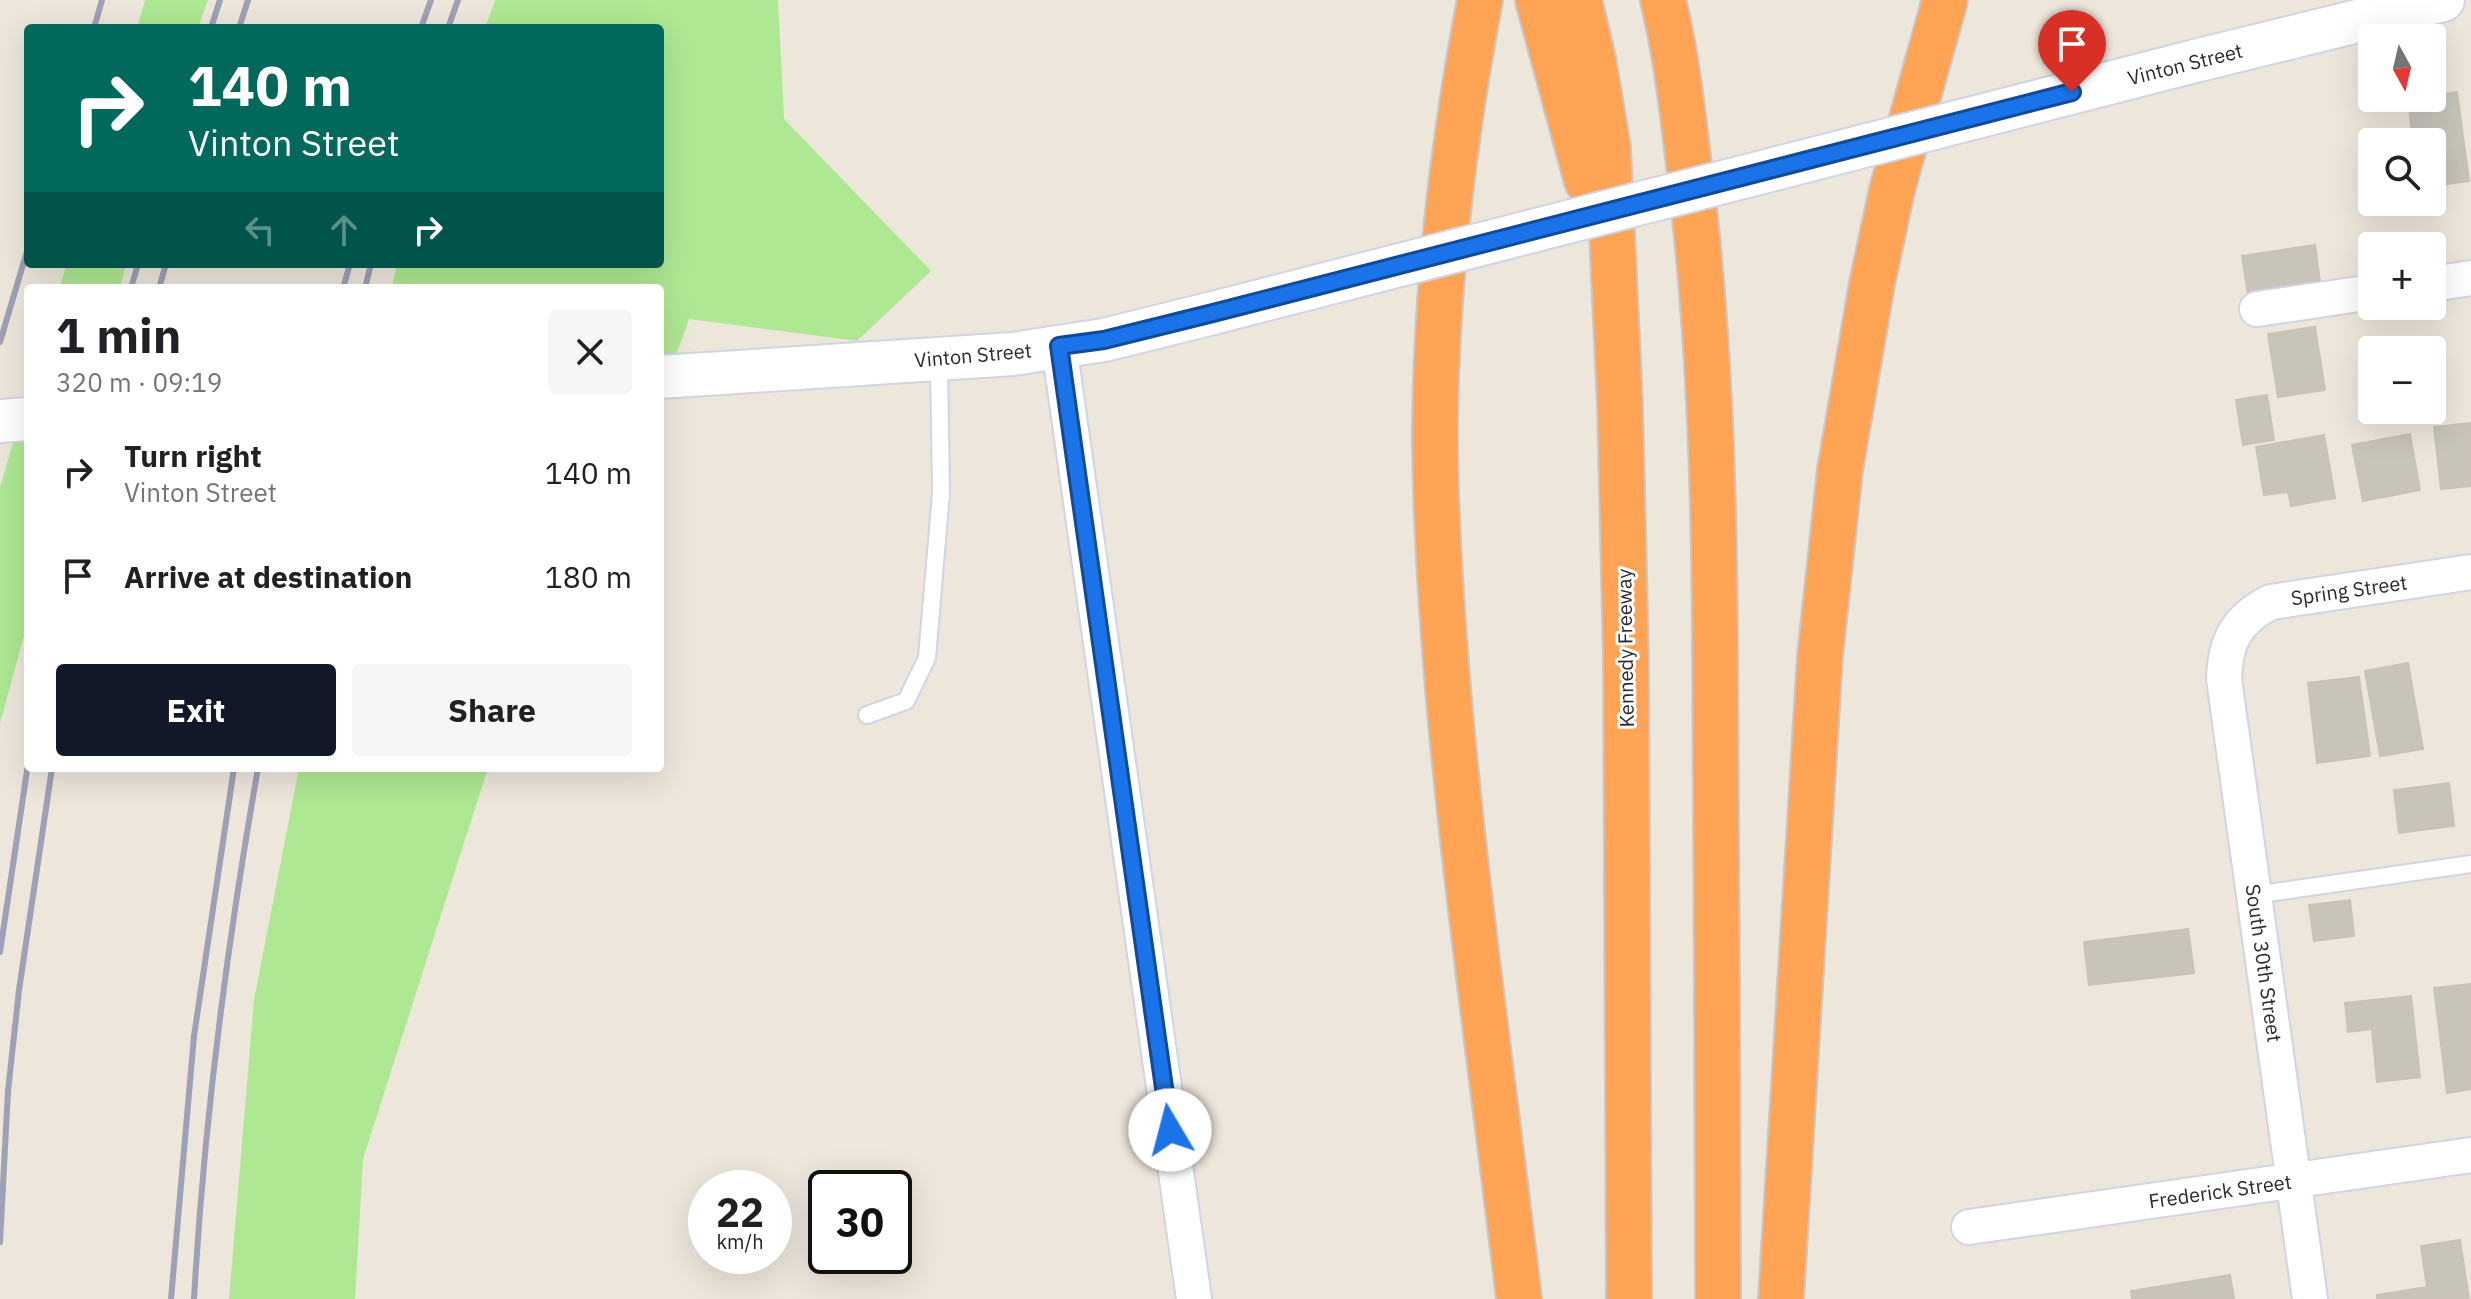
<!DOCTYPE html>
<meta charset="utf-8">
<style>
:root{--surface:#fff;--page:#f6f6f6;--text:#202124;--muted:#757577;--accent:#111827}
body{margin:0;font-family:"IBM Plex Sans",sans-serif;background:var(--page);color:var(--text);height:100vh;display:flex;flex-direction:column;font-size:30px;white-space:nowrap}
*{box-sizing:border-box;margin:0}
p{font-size:26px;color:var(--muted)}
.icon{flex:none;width:44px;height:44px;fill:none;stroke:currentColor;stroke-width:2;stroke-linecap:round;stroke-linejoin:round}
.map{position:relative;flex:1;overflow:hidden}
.drawer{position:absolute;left:24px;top:284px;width:640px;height:488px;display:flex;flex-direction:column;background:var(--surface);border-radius:8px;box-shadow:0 8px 32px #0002}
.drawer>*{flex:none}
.banner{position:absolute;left:24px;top:24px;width:640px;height:244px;border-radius:8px;box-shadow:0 8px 32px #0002;background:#00695c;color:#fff;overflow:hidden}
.needle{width:52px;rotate:172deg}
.tools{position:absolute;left:2358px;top:24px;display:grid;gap:16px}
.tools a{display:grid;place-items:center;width:88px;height:88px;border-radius:8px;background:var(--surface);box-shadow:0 8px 32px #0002;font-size:40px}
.speed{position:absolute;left:688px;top:1170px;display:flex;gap:16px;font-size:40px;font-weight:700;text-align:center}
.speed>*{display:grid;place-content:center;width:104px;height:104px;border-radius:50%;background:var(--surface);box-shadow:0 8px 32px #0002;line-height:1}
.speed small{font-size:20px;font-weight:400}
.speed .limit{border:4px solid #111;border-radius:12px;background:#fff;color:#111}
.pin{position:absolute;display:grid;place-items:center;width:68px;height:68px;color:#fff;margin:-82px -34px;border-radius:50% 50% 50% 0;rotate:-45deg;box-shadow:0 0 8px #0007}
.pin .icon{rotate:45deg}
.me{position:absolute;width:88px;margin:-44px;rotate:352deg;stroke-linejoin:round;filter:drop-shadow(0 0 6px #0008)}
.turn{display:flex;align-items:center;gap:28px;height:168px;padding:0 32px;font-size:36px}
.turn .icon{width:104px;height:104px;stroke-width:2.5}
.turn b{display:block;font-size:56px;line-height:68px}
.lanes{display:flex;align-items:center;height:76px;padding:0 32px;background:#0003;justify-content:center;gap:40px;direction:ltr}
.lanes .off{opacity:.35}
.round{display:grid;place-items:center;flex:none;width:84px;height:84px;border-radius:8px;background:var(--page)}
.headline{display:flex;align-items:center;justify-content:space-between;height:136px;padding:0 32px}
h1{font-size:48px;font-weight:700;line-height:60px}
.cta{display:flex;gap:16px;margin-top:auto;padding:16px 32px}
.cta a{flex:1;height:92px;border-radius:8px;background:var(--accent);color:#fff;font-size:32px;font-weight:700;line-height:92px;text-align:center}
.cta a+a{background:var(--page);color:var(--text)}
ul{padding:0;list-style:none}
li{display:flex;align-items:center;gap:24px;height:104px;padding:0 32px}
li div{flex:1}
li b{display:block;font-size:30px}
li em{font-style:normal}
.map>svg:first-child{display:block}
.green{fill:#aee893}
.building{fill:#c8c4ba;stroke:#c9c2b5;stroke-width:2}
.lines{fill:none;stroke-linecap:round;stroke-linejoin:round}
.service-casing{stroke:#d0d4e4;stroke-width:20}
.minor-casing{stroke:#d0d4e4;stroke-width:38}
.tertiary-casing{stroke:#d0d4e4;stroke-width:46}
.motorway-casing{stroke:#c8c8c8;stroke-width:48}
.service{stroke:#fff;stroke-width:16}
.minor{stroke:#fff;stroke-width:34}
.tertiary{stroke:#fff;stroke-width:42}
.motorway{stroke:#ffa355;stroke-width:44}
.rail{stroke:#9da0b6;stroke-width:6}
.tertiary-bridge-casing{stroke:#d0d4e4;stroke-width:46;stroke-linecap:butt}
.tertiary-bridge{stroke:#fff;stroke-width:42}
.route-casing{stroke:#114b97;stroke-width:20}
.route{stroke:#1a73e8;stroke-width:14}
.labels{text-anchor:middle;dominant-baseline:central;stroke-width:6;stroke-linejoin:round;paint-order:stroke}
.street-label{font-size:20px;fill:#2a2a2a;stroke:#fff}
</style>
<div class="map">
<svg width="2471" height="1299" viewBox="0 0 2471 1299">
<rect width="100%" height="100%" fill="#ede6db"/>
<!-- green -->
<path class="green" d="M145 0H208L198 28H137Z
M495 0H778L784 119 931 271 857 341 689 319 660 400V288H392L397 264H660V28H485Z
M67 264H126L120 288H59Z
M28 393V621L0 723V487Z
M299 768H488L363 1159 355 1299H229L254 1000Z"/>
<!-- building -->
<path class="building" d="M2457 92 2469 181 2432 186V142H2413L2408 99 2432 98V96Z
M2315 245 2321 289 2249 301 2242 256Z
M2315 327 2325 390 2278 397 2268 334Z
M2267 395 2274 440 2243 445 2236 400Z
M2471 423V486L2441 489 2434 427Z
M2410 434 2420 490 2363 501 2352 445Z
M2324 435 2335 498 2291 506 2288 492 2264 495 2256 447Z
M2408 663 2423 749 2380 756 2365 671Z
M2359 677 2370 756 2317 763 2308 683Z
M2449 783 2454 826 2399 833 2394 790Z
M2350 900 2354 936 2314 941 2309 905Z
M2188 929 2194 973 2089 985 2084 942Z
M2471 984V1089L2447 1093 2434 988Z
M2411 996 2420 1077 2377 1082 2372 1029 2348 1032 2345 1003Z
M2460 1240 2469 1299H2377V1295L2427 1287 2421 1246Z
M2230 1275 2234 1299H2132L2131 1291Z"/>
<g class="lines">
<!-- service casing -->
<g class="service-casing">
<path id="service" d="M867 715 906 701 927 658 941 493 939 360
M2254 895 2471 864"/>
</g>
<!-- minor casing -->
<g class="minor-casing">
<path id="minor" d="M2432 284 2471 278
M2257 309 2372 292
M1059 346 1194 1299
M1969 1227 2471 1155
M2310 1299 2224 679C2225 641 2237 619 2271 602L2471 572"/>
</g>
<!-- tertiary casing -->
<g class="tertiary-casing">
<path id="tertiary" d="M2195 61 2443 0
M660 377 1013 354 1104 340 1213 313
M0 421 28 419"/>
</g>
<!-- motorway casing -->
<g class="motorway-casing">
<path id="motorway" d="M1480 0C1453 142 1436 286 1435 430 1435 524 1442 619 1450 712 1468 908 1496 1103 1519 1299
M1538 0 1587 181
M1579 0 1593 59 1608 148 1620 405 1626 659 1629 1299
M1663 0C1677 57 1683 116 1690 174 1709 329 1714 483 1715 638 1717 858 1717 1079 1718 1299
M1781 1299 1820 656 1840 470 1872 284 1892 190 1945 0"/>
</g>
<!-- service -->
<use href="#service" class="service"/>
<!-- minor -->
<use href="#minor" class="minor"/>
<!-- tertiary -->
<use href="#tertiary" class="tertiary"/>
<!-- motorway -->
<use href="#motorway" class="motorway"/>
<!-- rail -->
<path class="rail" d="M94 28 102 0
M211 28 220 0
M239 28 248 0
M421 28 431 0
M448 28 458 0
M131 288 138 264
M159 288 166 264
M343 288 350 264
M365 288 371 264
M0 342 28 248
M0 952 28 764
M0 1242 8 1091 19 990 52 768
M171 1299 194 1036 234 768
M194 1299C204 1121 227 944 258 768"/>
<!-- tertiary-bridge casing -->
<g class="tertiary-bridge-casing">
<path id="tertiary-bridge" d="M1213 313 2195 61"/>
</g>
<!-- tertiary-bridge -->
<use href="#tertiary-bridge" class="tertiary-bridge"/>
</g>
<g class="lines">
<!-- route casing -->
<g class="route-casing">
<path id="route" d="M1170 1130 1059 346 1104 340 1213 313 2072 92"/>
</g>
<!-- route -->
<use href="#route" class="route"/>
</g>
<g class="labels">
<!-- street labels -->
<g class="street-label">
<text transform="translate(2185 64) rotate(-14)">Vinton Street</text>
<text transform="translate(973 355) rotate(-5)">Vinton Street</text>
<text transform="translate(2349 590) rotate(-8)">Spring Street</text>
<text transform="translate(1625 648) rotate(-91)">Kennedy Freeway</text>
<text transform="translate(2264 963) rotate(82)">South 30th Street</text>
<text transform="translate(2220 1191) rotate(-8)">Frederick Street</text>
</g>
</g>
</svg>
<div class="tools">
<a><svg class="needle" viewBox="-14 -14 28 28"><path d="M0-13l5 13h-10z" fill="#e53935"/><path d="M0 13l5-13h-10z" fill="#757577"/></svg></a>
<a><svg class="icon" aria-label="search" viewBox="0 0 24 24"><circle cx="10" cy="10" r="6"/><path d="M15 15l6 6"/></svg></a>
<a>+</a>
<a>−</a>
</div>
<div class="speed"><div>22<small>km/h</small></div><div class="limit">30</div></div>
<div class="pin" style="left:2072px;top:92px;background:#d93025"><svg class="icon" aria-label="arrive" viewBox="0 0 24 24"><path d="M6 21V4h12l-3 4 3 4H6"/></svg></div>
<svg class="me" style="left:1170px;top:1130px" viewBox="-20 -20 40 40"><circle r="19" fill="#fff"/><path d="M0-13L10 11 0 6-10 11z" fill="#1a73e8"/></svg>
<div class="banner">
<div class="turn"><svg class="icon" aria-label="right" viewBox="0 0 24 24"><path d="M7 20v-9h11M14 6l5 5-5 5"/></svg><div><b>140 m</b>Vinton Street</div></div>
<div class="lanes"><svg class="icon off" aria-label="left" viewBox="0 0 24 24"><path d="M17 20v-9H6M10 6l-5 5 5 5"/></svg><svg class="icon off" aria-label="ahead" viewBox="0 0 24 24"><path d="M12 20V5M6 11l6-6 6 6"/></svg><svg class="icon" aria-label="right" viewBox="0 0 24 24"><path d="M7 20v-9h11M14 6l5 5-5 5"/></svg></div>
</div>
<section class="drawer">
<div class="headline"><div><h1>1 min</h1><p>320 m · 09:19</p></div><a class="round"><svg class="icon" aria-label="close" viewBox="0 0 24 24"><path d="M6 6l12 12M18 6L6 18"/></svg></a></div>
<ul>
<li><svg class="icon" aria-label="right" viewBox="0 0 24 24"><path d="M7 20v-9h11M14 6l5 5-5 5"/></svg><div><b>Turn right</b><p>Vinton Street</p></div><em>140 m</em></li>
<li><svg class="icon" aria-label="arrive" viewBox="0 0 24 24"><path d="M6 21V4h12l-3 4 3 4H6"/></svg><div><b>Arrive at destination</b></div><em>180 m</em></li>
</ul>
<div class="cta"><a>Exit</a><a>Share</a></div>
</section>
</div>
